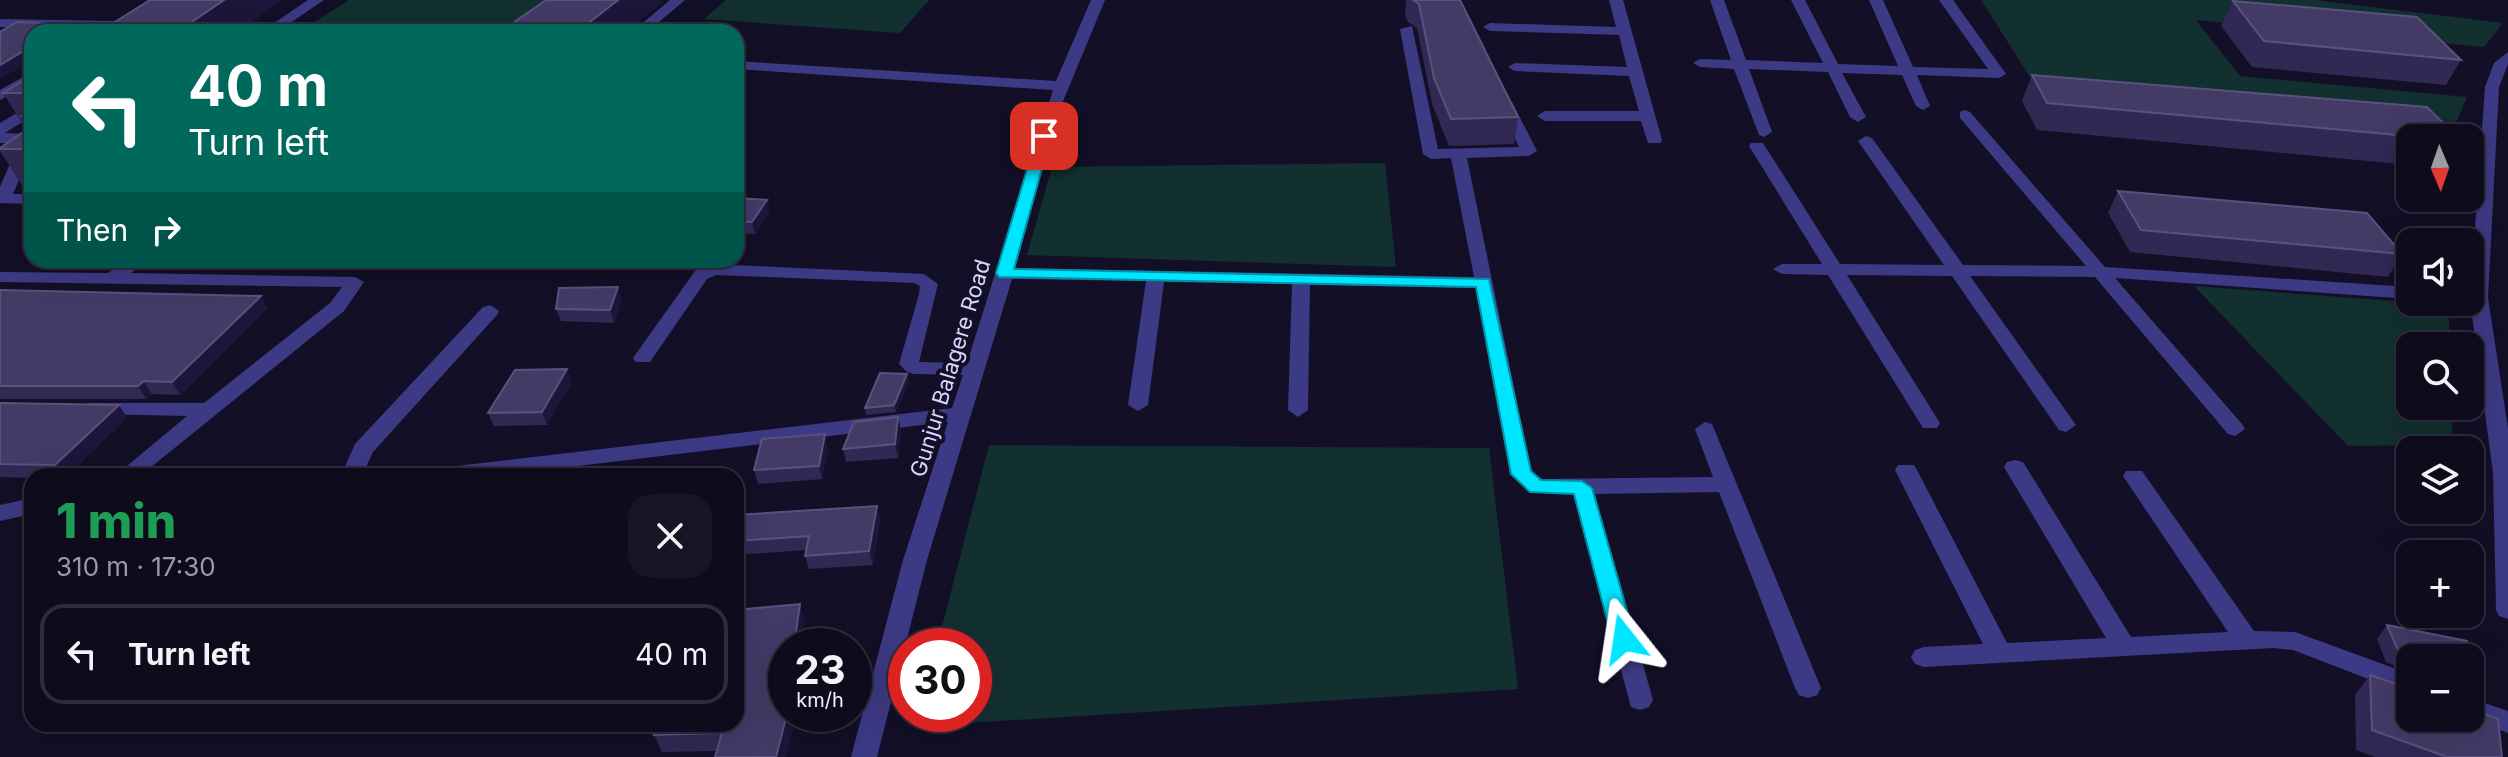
<!DOCTYPE html>
<meta charset="utf-8">
<style>
:root{--surface:#0e0b1c;--page:#171425;--text:#f1f3f6;--muted:#9b9ba3;--line:#2e2b3b}
body{margin:0;font-family:Inter,sans-serif;background:var(--page);color:var(--text);height:100vh;display:flex;flex-direction:column;font-size:30px;white-space:nowrap}
*{box-sizing:border-box;margin:0}
p{font-size:26px;color:var(--muted)}
.icon{flex:none;width:44px;height:44px;fill:none;stroke:currentColor;stroke-width:2;stroke-linecap:round;stroke-linejoin:round}
.map{position:relative;flex:1;overflow:hidden}
.sheet{position:absolute;left:24px;top:468px;width:720px;height:264px;display:flex;flex-direction:column;background:var(--surface);border-radius:24px;box-shadow:0 8px 32px #0002,0 0 0 2px var(--line)}
.sheet>*{flex:none}
.banner{position:absolute;left:24px;top:24px;width:720px;height:244px;border-radius:24px;box-shadow:0 8px 32px #0002,0 0 0 2px var(--line);background:#00695c;color:#fff;overflow:hidden}
.needle{width:52px;rotate:178deg}
.buttons{position:absolute;left:2396px;top:124px;display:grid;gap:16px}
.buttons a{display:grid;place-items:center;width:88px;height:88px;border-radius:16px;background:var(--surface);box-shadow:0 8px 32px #0002,0 0 0 2px var(--line);font-size:40px}
.speed{position:absolute;left:768px;top:628px;display:flex;gap:16px;font-size:40px;font-weight:700;text-align:center}
.speed>*{display:grid;place-content:center;width:104px;height:104px;border-radius:50%;background:var(--surface);box-shadow:0 8px 32px #0002,0 0 0 2px var(--line);line-height:1}
.speed small{font-size:20px;font-weight:400}
.speed .limit{border:12px solid #d22;background:#fff;color:#111}
.pin{position:absolute;display:grid;place-items:center;width:68px;height:68px;color:#fff;margin:-34px;border-radius:16px;box-shadow:0 4px 12px #0006}
.me{position:absolute;width:88px;margin:-44px;rotate:345deg;stroke-linejoin:round;filter:drop-shadow(0 0 6px #0008)}
.turn{display:flex;align-items:center;gap:28px;height:168px;padding:0 32px;font-size:36px}
.turn .icon{width:104px;height:104px;stroke-width:2.5}
.turn b{display:block;font-size:56px;line-height:68px}
.then{display:flex;align-items:center;height:76px;padding:0 32px;background:#0003;gap:16px;font-size:30px}
.round{display:grid;place-items:center;flex:none;width:84px;height:84px;border-radius:24px;background:var(--page)}
.head{display:flex;align-items:center;justify-content:space-between;height:136px;padding:0 32px}
h1{font-size:48px;font-weight:800;line-height:60px;color:#1e9e55}
ul{padding:0;list-style:none}
li{display:flex;align-items:center;gap:24px;height:100px;margin:0 16px 12px;padding:0 16px;border:4px solid var(--line);border-radius:24px}
li div{flex:1}
li b{display:block;font-size:30px}
li em{font-style:normal}
.map>svg:first-child{display:block}
.green{fill:#12302f}
.lines{fill:none;stroke-linecap:round;stroke-linejoin:round}
.minor{fill:#3d3a85;fill-rule:evenodd}
.wall{fill:#312854}
.shaded-wall{fill:#1d163a}
.building{fill:#433a66;stroke:#5a527e;stroke-width:2}
.route{fill:#00e5ff;stroke:#0095a6;stroke-width:2}
.labels{text-anchor:middle;dominant-baseline:central;stroke-width:8;stroke-linejoin:round;paint-order:stroke}
.street-label{font-size:22px;fill:#d9d4ff;stroke:#130f26}
</style>
<div class="map">
<svg width="2508" height="757" viewBox="0 0 2508 757">
<rect width="100%" height="100%" fill="#130f26"/>
<!-- green -->
<path class="green" d="M349 0H562L526 32H299Z
M726 0H929L900 33 704 19Z
M1981 0H2315L2503 23 2484 47 2196 20 2240 76 2467 97 2454 128 2037 88Z
M1385 163 1396 267 1027 255 1052 167Z
M2194 286 2448 305 2450 346H2410V406H2451L2453 445 2348 446Z
M989 445 1489 448 1518 689 917 726 920 714H974V646H937Z"/>
<g class="lines">
<!-- minor -->
<path class="minor" d="M308 0H324L277 32H261Z
M670 0H685L647 32H632Z
M1091 0H1105L1059 111 1015 268 1474 277 1451 158 1431 159 1423 154 1400 29 1412 26 1438 149 1519 147 1498 102 1505 98 1512 102 1537 151 1529 156 1467 158 1531 471 1542 479 1713 477 1695 429 1705 422 1712 424 1821 688 1817 695 1808 698 1799 695 1795 688 1719 492 1595 494 1653 700 1649 707 1640 710 1631 707 1573 494 1529 492 1510 474 1476 288 1310 285 1308 410 1298 417 1288 410 1292 284 1164 282 1148 405 1138 411 1128 405 1146 281 1012 279 927 560 877 757H851L903 560 948 422 493 476H420L423 471 431 469 952 408 963 375 914 374 907 372 899 364 919 294 920 286 914 283 716 275 707 279 650 362H636L633 358 695 271 713 264 924 274 938 284 919 362 967 363 1053 90 736 69V61L1056 81Z
M1609 0H1623L1662 140 1660 143H1648L1641 121H1545L1537 116 1545 111H1639L1629 76 1515 71 1508 67 1515 63 1627 67 1619 35 1490 31 1483 27 1490 23 1616 27Z
M1710 0H1724L1746 60 1823 63 1791 0H1805L1838 64 1898 66 1869 0H1883L1913 67 1988 69 1939 0H1953L2006 74 1999 78 1917 75 1930 106 1923 110 1916 106 1902 75 1842 73 1866 117 1858 122 1850 117 1828 72 1749 69 1772 132 1764 137 1759 135 1734 69 1700 67 1693 63 1700 59 1731 60Z
M0 19 114 21 121 25 112 32H95L98 29 0 27Z
M2508 52V64L2499 87 2488 298 2508 428V619L2499 616 2496 610 2493 473 2470 300 2485 87 2494 63Z
M32 72V82L0 100V90Z
M32 104V116L5 133 32 134V149L13 194H32V204L0 203V187L19 143H0V123Z
M1965 110 1970 112 2105 267 2410 287V299L2115 278 2242 424 2245 429 2235 436 2228 434 2095 277 1970 276 2076 425 2066 432 2059 430 1952 276 1847 275 1940 423 1937 428H1923L1828 275 1782 274 1773 269 1782 264H1822L1749 146 1751 143H1763L1840 264 1944 265 1858 141 1866 136 1872 138 1963 265 2086 266 1960 118V112Z
M2384 246 2410 249V259L2378 255 2375 251 2378 247Z
M126 260H147L131 273 355 277 364 282 344 311 140 476H115L187 416 96 414 89 413 86 408 89 403H204L330 303 342 287 0 282V272L108 273Z
M490 305 499 311 497 315 373 452 366 467 395 471 398 476H344L342 473 355 444 483 307Z
M2015 460 2023 462 2131 637 2228 632 2123 476 2126 471H2142L2254 631 2295 632 2410 674V695L2293 650 2273 648 1924 667 1915 664 1911 657 1915 650 1924 647 1983 644 1895 470 1898 465H1914L1917 470 2007 643 2106 638 2004 467 2007 462Z
M32 498V514L0 521V505Z
M2470 698 2508 711V733L2468 718Z"/>
</g>
<!-- wall -->
<path class="wall" d="M1406 0H1460L1518 117 1514 144 1449 146 1432 104 1417 28 1408 22 1405 15Z
M2233 1 2461 60 2446 85 2252 67 2221 26Z
M32 75V184H21L0 151V148L29 128V126H24L3 93Z
M2032 75 2450 130 2449 133 2454 138H2410V165L2037 130 2022 101Z
M2118 191 2402 254 2388 277 2130 252 2108 213Z
M736 198 767 200 770 212 755 234 736 233Z
M0 290 261 296 267 308 180 395 152 394 146 399H0Z
M622 299 614 323 561 321 556 309Z
M907 374 909 381 896 412 866 415 865 408Z
M572 382 547 425 494 426 488 413Z
M0 403 119 405 127 418 67 476H32V478L0 477Z
M898 417 901 431 898 458 846 462 843 449Z
M828 448 822 479 758 484 754 470Z
M877 506 880 519 873 565 809 569 805 556 806 550 736 555V515Z
M805 621 786 646 717 751 662 752 654 735Z
M2387 625 2467 641 2481 673 2470 686V658H2410V673L2386 662 2377 639Z
M2370 675 2502 757H2375L2356 750 2355 695Z"/>
<!-- shaded-wall -->
<path class="shaded-wall" d="M224 0H282L238 32H177Z
M618 0H661L662 3 626 32H577Z
M71 24 76 32H57Z
M32 46V61L0 79V65Z
M767 200 770 212 755 234 752 222Z
M618 287 622 299 614 323 610 310Z
M261 296 267 308 180 395 172 382Z
M567 369 572 382 547 425 542 412Z
M907 374 909 381 896 412 894 405Z
M144 381 152 394 146 399 138 386Z
M119 405 127 418 67 476H63L55 465Z
M898 417 901 431 898 458 895 444Z
M825 434 828 448 822 479 819 466Z
M877 506 880 519 873 565 869 551Z
M800 604 805 621 801 646H794Z
M787 714H797L786 757H776Z"/>
<!-- building -->
<path class="building" d="M150 0H224L177 32H99Z
M546 0H618L577 32H500Z
M1413 0H1460L1518 117 1451 119 1434 78 1419 4Z
M2233 1 2417 17 2461 60 2264 41Z
M17 22 71 24 57 32H32V46L0 65V32Z
M32 75V93H3Z
M2032 75 2427 107 2450 130H2445L2454 138H2430L2047 103Z
M32 109V116H22Z
M32 126V149H0V148Z
M2118 191 2367 213 2402 254 2141 230Z
M736 198 767 200 752 222 736 221Z
M618 287 610 310 556 309 559 288Z
M0 290 261 296 172 382 144 381 138 386H0Z
M567 369 542 412 488 413 515 370Z
M880 373 907 374 894 405 865 408Z
M0 403 119 405 55 465 0 464Z
M898 417 895 444 843 449 854 422Z
M825 434 819 466 754 470 762 439Z
M877 506 869 551 805 556 809 536 736 541V515Z
M800 604 794 646H786V714H787L776 757H715L722 733 654 735 659 724H736V610Z
M2387 625 2467 641 2481 673 2470 670V658H2418L2397 648Z
M2370 675 2410 689V718H2470V709L2498 719 2502 757H2447L2372 730Z"/>
<!-- route -->
<path class="route" d="M1044 132 1051 136 1014 269 1489 279 1531 471 1541 480 1582 481 1592 488 1635 639 1632 645 1624 648 1616 645 1612 639 1574 494 1530 492 1511 474 1476 287 999 277 996 273 1037 136Z"/>
<g class="labels">
<!-- street labels -->
<g class="street-label">
<text transform="translate(950 368) rotate(-73)">Gunjur Balagere Road</text>
</g>
</g>
</svg>
<div class="buttons">
<a><svg class="needle" viewBox="-14 -14 28 28"><path d="M0-13l5 13h-10z" fill="#e53935"/><path d="M0 13l5-13h-10z" fill="#9b9ba3"/></svg></a>
<a><svg class="icon" aria-label="sound" viewBox="0 0 24 24"><path d="M4 9h4l5-4v14l-5-4H4zM17 9q2 3 0 6"/></svg></a>
<a><svg class="icon" aria-label="search" viewBox="0 0 24 24"><circle cx="10" cy="10" r="6"/><path d="M15 15l6 6"/></svg></a>
<a><svg class="icon" aria-label="layers" viewBox="0 0 24 24"><path d="M12 4l9 5-9 5-9-5zM3 14l9 5 9-5"/></svg></a>
<a>+</a>
<a>−</a>
</div>
<div class="speed"><div>23<small>km/h</small></div><div class="limit">30</div></div>
<div class="pin" style="left:1044px;top:136px;background:#d93025"><svg class="icon" aria-label="arrive" viewBox="0 0 24 24"><path d="M6 21V4h12l-3 4 3 4H6"/></svg></div>
<svg class="me" style="left:1624px;top:639px" viewBox="-20 -20 40 40"><path d="M0-17L14 15 0 8-14 15z" fill="#00e5ff" stroke="#fff" stroke-width="4"/></svg>
<div class="banner">
<div class="turn"><svg class="icon" aria-label="left" viewBox="0 0 24 24"><path d="M17 20v-9H6M10 6l-5 5 5 5"/></svg><div><b>40 m</b>Turn left</div></div>
<div class="then">Then<svg class="icon" aria-label="right" viewBox="0 0 24 24"><path d="M7 20v-9h11M14 6l5 5-5 5"/></svg></div>
</div>
<section class="sheet">
<div class="head"><div><h1>1 min</h1><p>310 m · 17:30</p></div><a class="round"><svg class="icon" aria-label="close" viewBox="0 0 24 24"><path d="M6 6l12 12M18 6L6 18"/></svg></a></div>
<ul>
<li><svg class="icon" aria-label="left" viewBox="0 0 24 24"><path d="M17 20v-9H6M10 6l-5 5 5 5"/></svg><div><b>Turn left</b></div><em>40 m</em></li>
</ul>
</section>
</div>
